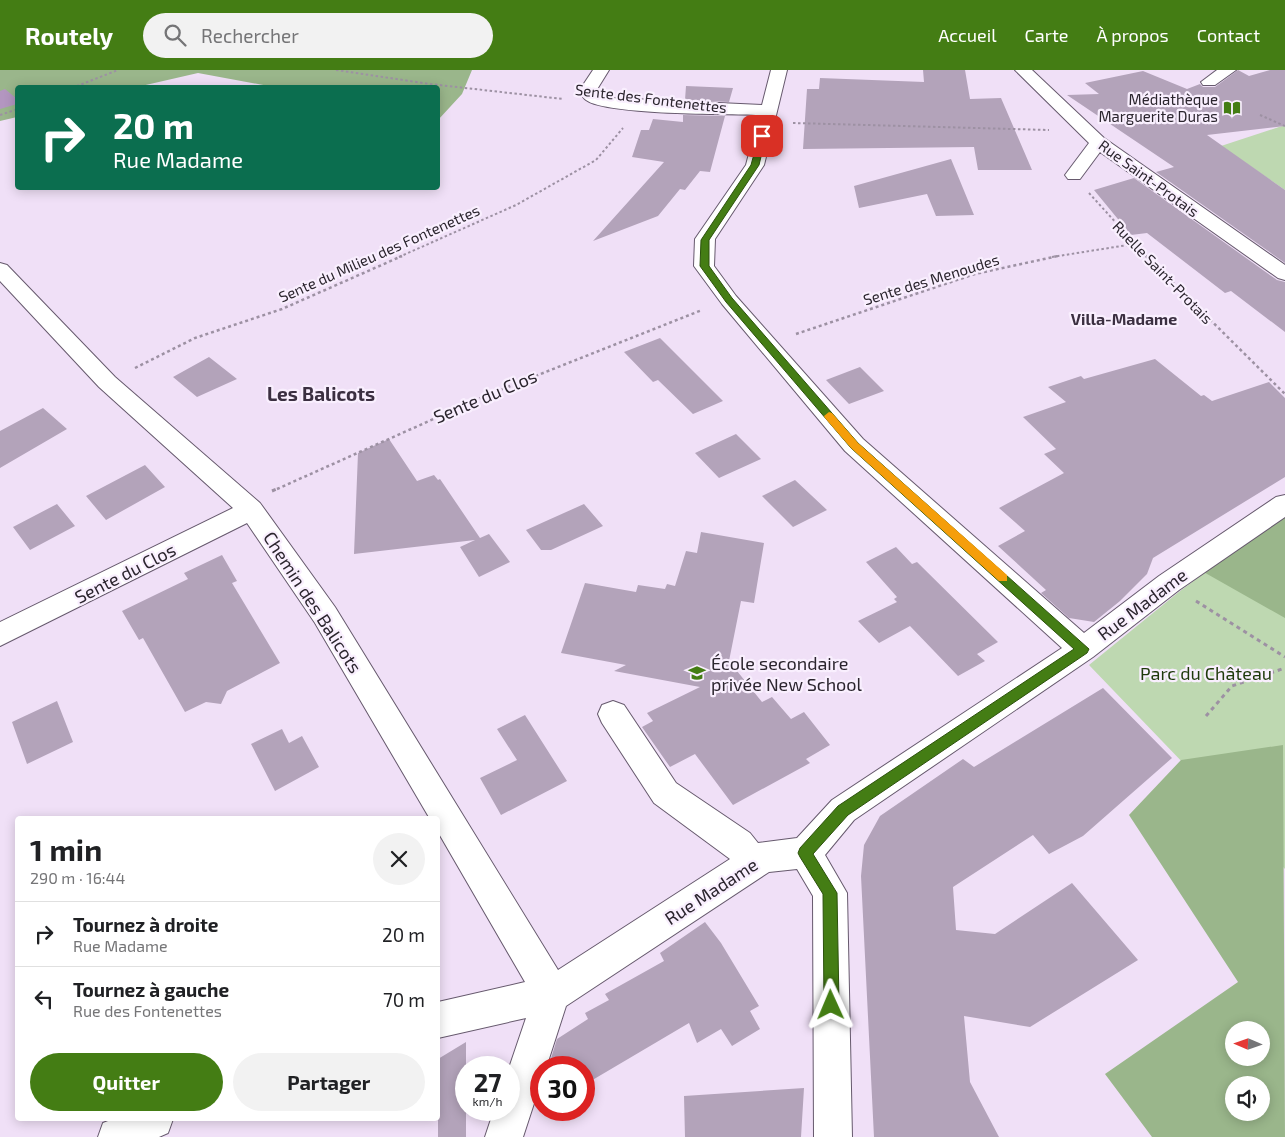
<!DOCTYPE html>
<html lang="fr">
<meta charset="utf-8">
<style>
:root{--surface:#fff;--page:#f2f2f2;--text:#202124;--muted:#757577;--line:#e0e0e0;--accent:#447d14}
body{margin:0;font-family:"Exo 2",sans-serif;background:var(--page);color:var(--text);height:100vh;display:flex;flex-direction:column;font-size:19px;white-space:nowrap}
*{box-sizing:border-box;margin:0}
p{font-size:16px;color:var(--muted)}
.icon{flex:none;width:28px;height:28px;fill:none;stroke:currentColor;stroke-width:2;stroke-linecap:round;stroke-linejoin:round}
.map{position:relative;flex:1;overflow:hidden}
.drawer{position:absolute;left:15px;top:746px;width:425px;height:305px;display:flex;flex-direction:column;background:var(--surface);border-radius:5px;box-shadow:0 2px 12px #0003}
.drawer>*{flex:none}
.guide{position:absolute;left:15px;top:15px;width:425px;height:105px;border-radius:5px;box-shadow:0 2px 12px #0003;background:#0b6e4f;color:#fff;overflow:hidden}
.needle{width:32px;rotate:272deg}
.controls{position:absolute;left:1225px;top:951px;display:grid;gap:10px}
.controls a{display:grid;place-items:center;width:45px;height:45px;border-radius:50%;background:var(--surface);box-shadow:0 2px 12px #0003;font-size:25px}
.speed{position:absolute;left:455px;top:986px;display:flex;gap:10px;font-size:25px;font-weight:700;text-align:center}
.speed>*{display:grid;place-content:center;width:65px;height:65px;border-radius:50%;background:var(--surface);box-shadow:0 2px 12px #0003;line-height:1}
.speed small{font-size:12px;font-weight:400}
.speed .limit{border:8px solid #d22;background:#fff;color:#111}
.pin{position:absolute;display:grid;place-items:center;width:42px;height:42px;color:#fff;margin:-21px;border-radius:10px;box-shadow:0 2px 8px #0006}
.me{position:absolute;width:55px;margin:-28px;rotate:359deg;stroke-linejoin:round;filter:drop-shadow(0 0 4px #0008)}
.turn{display:flex;align-items:center;gap:18px;height:105px;padding:0 15px;font-size:22px}
.turn .icon{width:65px;height:65px;stroke-width:2.5}
.turn b{display:block;font-size:35px;line-height:42px}
.round{display:grid;place-items:center;flex:none;width:52px;height:52px;border-radius:26px;background:var(--page)}
.headline{display:flex;align-items:center;justify-content:space-between;height:85px;padding:0 15px}
h1{font-size:30px;font-weight:700;line-height:38px}
.cta{display:flex;gap:10px;margin-top:auto;padding:10px 15px}
.cta a{flex:1;height:58px;border-radius:30px;background:var(--accent);color:#fff;font-size:20px;font-weight:700;line-height:58px;text-align:center}
.cta a+a{background:var(--page);color:var(--text)}
ul{padding:0;list-style:none}
li{display:flex;align-items:center;gap:15px;height:65px;padding:0 15px;border-top:1px solid var(--line)}
li div{flex:1}
li b{display:block;font-size:19px}
li em{font-style:normal}
header{display:flex;align-items:center;gap:30px;box-sizing:border-box;height:70px;padding:0 25px;background:var(--accent);color:#fff}
header strong{font-size:24px}
nav{display:flex;gap:28px;margin-inline-start:auto;font-size:18px}
.search{width:350px;height:45px;background:var(--page);display:flex;align-items:center;gap:12px;box-sizing:border-box;padding:0 18px;border-radius:28px;color:var(--muted);font-size:19px}
.map>svg:first-child{display:block}
.green{fill:#bed8b1}
.forest{fill:#9ab68b;fill-rule:evenodd}
.water{fill:#b396c0}
.building{fill:#b3a3ba}
.lines{fill:none;stroke-linecap:round;stroke-linejoin:round}
.minor-casing{stroke:#66596d;stroke-width:2}
.path-far2{stroke:#9d91a3;stroke-width:2;stroke-dasharray:2.5 2.5;stroke-linecap:butt}
.path-far1{stroke:#9d91a3;stroke-width:2.5;stroke-dasharray:3 3;stroke-linecap:butt}
.path{stroke:#9d91a3;stroke-width:3;stroke-dasharray:4 4;stroke-linecap:butt}
.minor{fill:#fff;fill-rule:evenodd}
.route{fill:#447d14;stroke:#2c510d}
.slow{fill:#f59e0b}
.labels{text-anchor:middle;dominant-baseline:central;stroke-width:4.5;stroke-linejoin:round;paint-order:stroke}
.far-street-label{font-size:15px;fill:#2b252e;stroke:#f9effe}
.far-poi-label{font-size:15px;fill:#2b252e;stroke:#f9effe;text-anchor:end}
.far-neighbourhood-label{font-size:16px;font-weight:bold;fill:#3b2f41;stroke:#f9effe}
.street-label{font-size:18px;fill:#2b252e;stroke:#f9effe}
.poi-label{font-size:18px;fill:#2b252e;stroke:#f9effe;text-anchor:start}
.park-label{font-size:18px;fill:#1e390a;stroke:#f9effe}
.neighbourhood-label{font-size:19px;font-weight:bold;fill:#3b2f41;stroke:#f9effe}
</style>
<header>
<strong>Routely</strong>
<div class="search"><svg class="icon" aria-label="search" viewBox="0 0 24 24"><circle cx="10" cy="10" r="6"/><path d="M15 15l6 6"/></svg>Rechercher</div>
<nav><a>Accueil</a><a>Carte</a><a>À propos</a><a>Contact</a></nav>
</header>
<div class="map">
<svg width="1285" height="1067" viewBox="0 0 1285 1067">
<rect width="100%" height="100%" fill="#f0e0f7"/>
<!-- green -->
<path class="green" d="M1285 55V120L1221 76Z
M1285 443V799L1089 595 1180 521Z"/>
<!-- forest -->
<path class="forest" d="M0 0H472L462 24 438 50V18L274 17 198 3 137 17 18 18 17 47 0 51Z
M1285 434V548L1193 496Z
M1283 675 1285 1067H1152L1105 1004 1238 912 1129 745 1181 690ZM1234 960H1261V988H1234ZM1234 1015H1261V1042H1234Z"/>
<!-- water -->
<path class="water" d="M5 19 17 29V34L0 39V21Z"/>
<!-- building -->
<path class="building" d="M923 0H965L970 29 1001 28 1032 100H978L974 77 803 79 807 19H819L820 8 924 12Z
M1238 0 1249 6 1270 0H1285V56L1207 65 1285 120V193L1156 102 1174 97 1067 25 1099 24 1085 13 1143 1 1187 19 1200 14 1203 17H1215Z
M686 16 733 18 729 32 685 30Z
M683 45 725 46 710 102 700 101 685 120 680 119 658 146 593 171 664 92 632 87 641 60H649L653 49 683 52Z
M951 89 974 145 936 146 927 124 859 138 854 116Z
M1134 108 1277 210 1285 212V262L1231 221 1225 223 1147 163 1131 165 1094 120Z
M660 268 723 331 693 344 658 310 653 312 624 282Z
M209 287 237 309 197 327 173 307Z
M1155 289 1201 326 1204 325 1212 331 1269 312 1285 328V407L1153 488 1147 504 1120 531 1094 552 1069 548 1041 523 1046 520 998 476 1025 461 999 438 1064 403 1044 384 1056 379 1023 347 1066 332 1048 317 1081 306 1084 309Z
M860 297 884 321 849 334 826 310Z
M43 338 67 359 0 398V361Z
M736 364 761 389 719 408 695 383Z
M389 369 417 411 434 405 438 410 440 409 480 468 489 464 510 492 479 507 460 477 475 470 354 484 358 383Z
M145 395 165 417 106 450 86 426Z
M795 410 827 440 793 457 762 426Z
M57 434 75 456 30 480 13 457Z
M584 434 603 456 551 480H541L526 460Z
M701 462 764 473 754 533 741 531 729 591 762 632 772 627 791 649 804 642 830 675 806 689 810 693 733 735 695 684 670 697 642 657 653 651 647 643 700 617 614 601 626 595 561 583 585 513 636 522 638 515 665 519 667 514 675 516 686 481 697 483Z
M896 477 912 494 917 492 998 572 977 584 985 591 958 606 910 556 879 573 858 551 897 532 894 529 897 527 866 492Z
M222 485 237 511 232 513 280 593 227 621 221 634 206 632 185 642 143 568 139 570 122 541 188 509 184 503Z
M1103 618 1172 688 1083 766 1049 784 1033 765 953 817 956 860 995 864 1072 813 1138 890 1030 957 964 946 970 1012 999 1067H874L861 806 864 775 880 746 963 689 974 697Z
M57 631 73 672 27 694 12 652Z
M525 645 567 711 501 745 480 708 517 690 497 659Z
M282 659 289 673 302 666 319 697 275 721 251 674Z
M705 852 721 873 759 936 750 941 760 959 732 976 721 959 697 973 689 953 584 1015V998H548L557 969 588 949 585 943 609 930 605 924 664 891 660 883Z
M466 972V1067H438V989Z
M804 1018 801 1067H685L684 1026Z"/>
<g class="lines">
<!-- minor casing -->
<g class="minor-casing">
<path id="minor" d="M593 0H609L596 21 610 28 762 35 771 0H787L764 95 715 169 714 196 736 226 863 369 1084 563 1159 506 1276 427 1285 425V447L1179 520 1093 587 854 750 825 785 847 823 852 1067H814L813 826 797 799 769 802 566 936 546 998H541V1012L523 1067H485L494 1040H509V998L526 948 438 968V932L525 912 438 762V749H430L315 553 247 453 0 576V552L233 438 99 317 0 211V193L7 195 115 307 260 433 335 537 558 900 730 789 654 733 602 653 598 644 602 635 613 631 624 635 676 713 750 763 758 773 797 768 832 730 1062 578 845 381 722 234 694 196 695 169 746 95 759 45C728 44 606 45 586 30 583 28 581 24 579 21Z
M1015 0H1032L1104 68 1285 195V210L1278 208 1100 82 1080 109H1068L1065 105 1089 73Z
M1217 0H1236L1215 15H1203L1201 12Z
M113 1049H173L168 1063 159 1067H98L103 1053Z"/>
</g>
<!-- path-far2 -->
<path class="path-far2" d="M336 0 430 14 563 29
M72 18 118 0
M0 45 18 39
M1260 45 1285 56
M793 53 1049 60
M1089 123 1147 187
M399 187 516 135 596 90 623 58
M1052 187 1134 174"/>
<!-- path-far1 -->
<path class="path-far1" d="M1146 186 1285 324
M796 264 975 204 1058 186
M135 298 195 268 282 239 402 186
M277 419 485 326 702 240"/>
<!-- path -->
<path class="path" d="M272 421 279 418
M1196 531 1285 587
M1206 646 1232 616 1285 598"/>
<!-- minor -->
<use href="#minor" class="minor"/>
</g>
<!-- route -->
<path class="route" d="M762 64 766 66 759 95 709 170V196L732 228 858 373 1089 579 1087 583 848 745 813 784 837 823 839 935 836 941 831 943 826 941 824 935 823 824 800 787 798 783 800 778 838 736 1074 579 851 378 726 232 700 196 701 170 751 95 759 66Z"/>
<!-- slow -->
<path class="slow" d="M829 342 832 343 858 373 1007 505V511H999L851 378 825 348 824 346Z"/>
<!-- icons -->
<defs>
<g id="library-bare" transform="scale(1.35)"><path d="M-6-4Q-3-5.5-.7-3.5V5Q-3 3-6 4ZM6-4Q3-5.5 .7-3.5V5Q3 3 6 4Z" fill="#447d14" stroke="#f9effe" stroke-width="2.5" paint-order="stroke"/></g>
<g id="school-bare" transform="scale(1.35)"><path d="M0-5L7-2L0 1L-7-2ZM-4 1L0 2.5L4 1V4Q0 6-4 4Z" fill="#447d14" stroke="#f9effe" stroke-width="2.5" paint-order="stroke"/></g>
</defs>
<g fill-rule="evenodd">
<use href="#library-bare" x="1232" y="38"/>
<use href="#school-bare" x="697" y="603"/>
</g>
<g class="labels">
<!-- far-street labels -->
<g class="far-street-label">
<text transform="translate(651 28) rotate(7)">Sente des Fontenettes</text>
<text transform="translate(1149 108) rotate(36)">Rue Saint-Protais</text>
<text transform="translate(379 183) rotate(-24)">Sente du Milieu des Fontenettes</text>
<text transform="translate(1163 202) rotate(46)">Ruelle Saint-Protais</text>
<text transform="translate(931 209) rotate(-17)">Sente des Menoudes</text>
</g>
<!-- far-poi labels -->
<g class="far-poi-label">
<text x="1218" y="29">Médiathèque<tspan x="1218" dy="17">Marguerite Duras</tspan></text>
</g>
<!-- far-neighbourhood labels -->
<g class="far-neighbourhood-label">
<text x="1124" y="248">Villa-Madame</text>
</g>
<!-- street labels -->
<g class="street-label">
<text transform="translate(485 326) rotate(-23)">Sente du Clos</text>
<text transform="translate(125 503) rotate(-27)">Sente du Clos</text>
<text transform="translate(313 532) rotate(57)">Chemin des Balicots</text>
<text transform="translate(1142 534) rotate(-37)">Rue Madame</text>
<text transform="translate(711 821) rotate(-33)">Rue Madame</text>
</g>
<!-- poi labels -->
<g class="poi-label">
<text x="711" y="593">École secondaire<tspan x="711" dy="21">privée New School</tspan></text>
</g>
<!-- park labels -->
<g class="park-label">
<text x="1206" y="603">Parc du Château</text>
</g>
<!-- neighbourhood labels -->
<g class="neighbourhood-label">
<text x="321" y="323">Les Balicots</text>
</g>
</g>
</svg>
<div class="controls">
<a><svg class="needle" viewBox="-14 -14 28 28"><path d="M0-13l5 13h-10z" fill="#e53935"/><path d="M0 13l5-13h-10z" fill="#757577"/></svg></a>
<a><svg class="icon" aria-label="sound" viewBox="0 0 24 24"><path d="M4 9h4l5-4v14l-5-4H4zM17 9q2 3 0 6"/></svg></a>
</div>
<div class="speed"><div>27<small>km/h</small></div><div class="limit">30</div></div>
<div class="pin" style="left:762px;top:66px;background:#d93025"><svg class="icon" aria-label="arrive" viewBox="0 0 24 24"><path d="M6 21V4h12l-3 4 3 4H6"/></svg></div>
<svg class="me" style="left:831px;top:935px" viewBox="-20 -20 40 40"><path d="M0-17L14 15 0 8-14 15z" fill="#447d14" stroke="#fff" stroke-width="4"/></svg>
<div class="guide">
<div class="turn"><svg class="icon" aria-label="right" viewBox="0 0 24 24"><path d="M7 20v-9h11M14 6l5 5-5 5"/></svg><div><b>20 m</b>Rue Madame</div></div>
</div>
<section class="drawer">
<div class="headline"><div><h1>1 min</h1><p>290 m · 16:44</p></div><a class="round"><svg class="icon" aria-label="close" viewBox="0 0 24 24"><path d="M6 6l12 12M18 6L6 18"/></svg></a></div>
<ul>
<li><svg class="icon" aria-label="right" viewBox="0 0 24 24"><path d="M7 20v-9h11M14 6l5 5-5 5"/></svg><div><b>Tournez à droite</b><p>Rue Madame</p></div><em>20 m</em></li>
<li><svg class="icon" aria-label="left" viewBox="0 0 24 24"><path d="M17 20v-9H6M10 6l-5 5 5 5"/></svg><div><b>Tournez à gauche</b><p>Rue des Fontenettes</p></div><em>70 m</em></li>
</ul>
<div class="cta"><a>Quitter</a><a>Partager</a></div>
</section>
</div>
